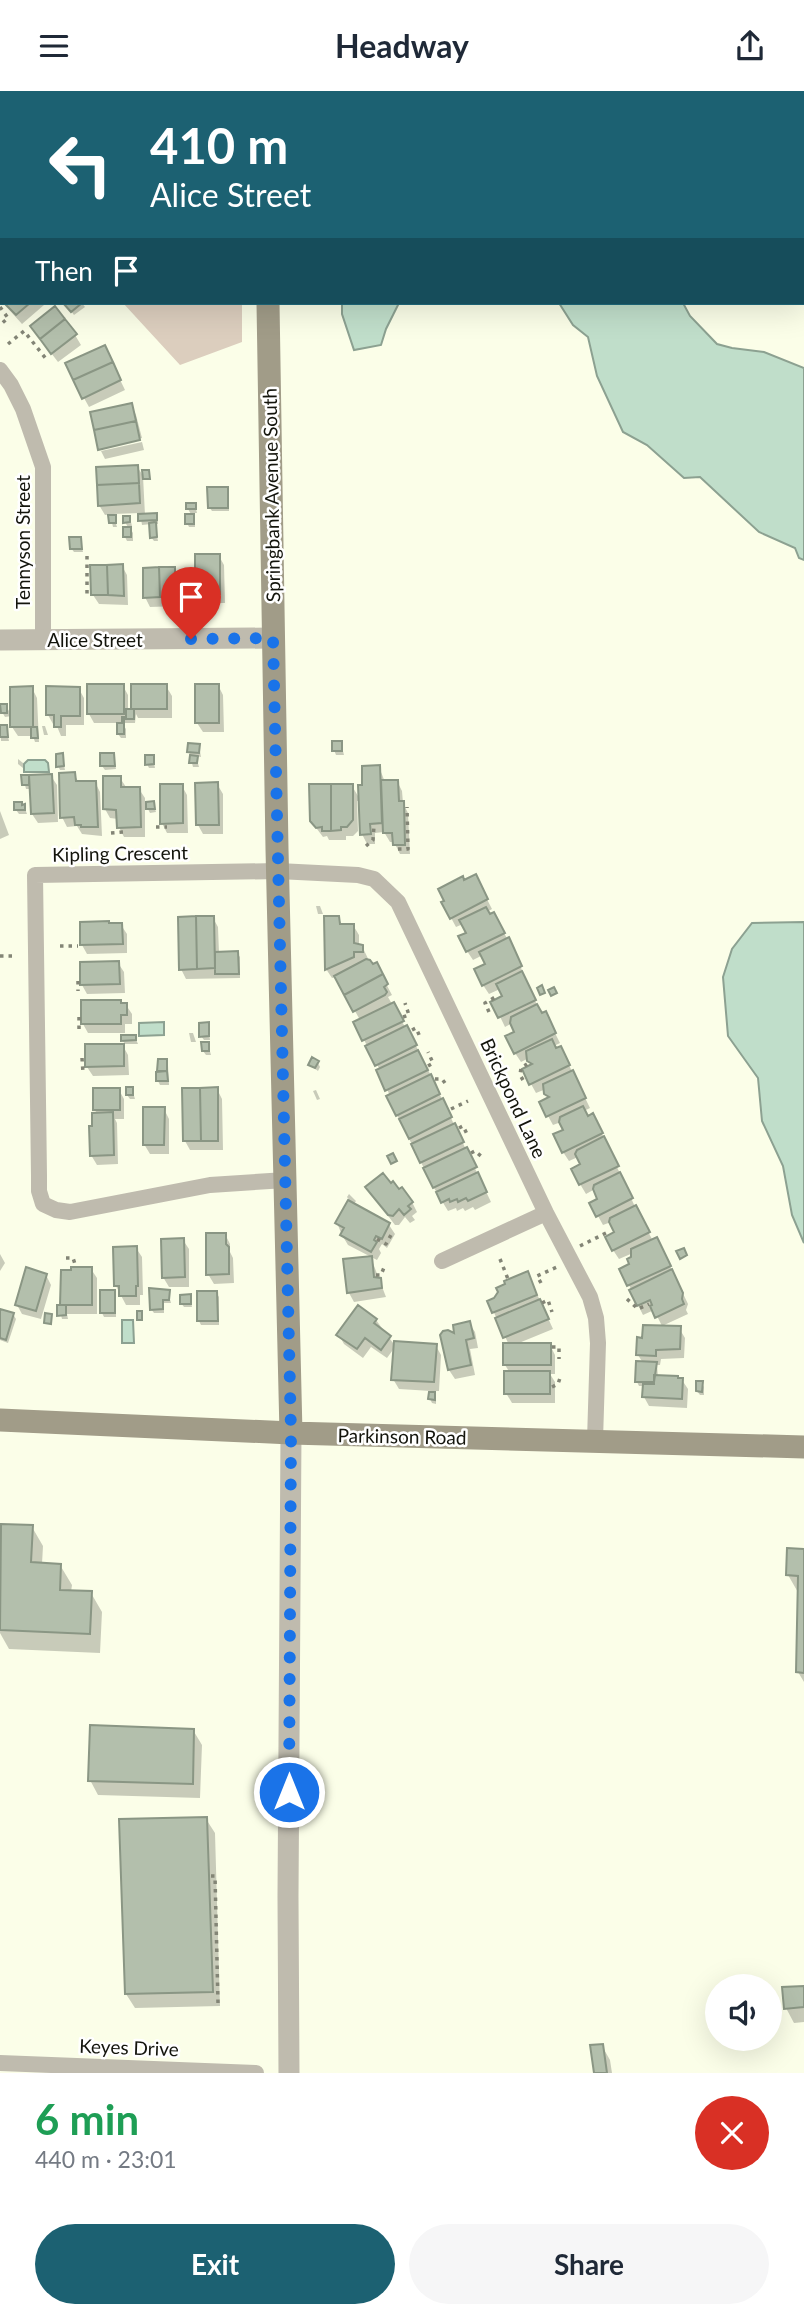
<!DOCTYPE html>
<meta charset="utf-8">
<style>
:root{--surface:#fff;--page:#f6f6f7;--text:#1f2937;--muted:#747a83;--accent:#1c6172}
body{margin:0;font-family:Lato,sans-serif;background:var(--page);color:var(--text);height:100vh;display:flex;flex-direction:column;font-size:26px;white-space:nowrap}
*{box-sizing:border-box;margin:0}
p{font-size:23px;color:var(--muted)}
.icon{flex:none;width:38px;height:38px;fill:none;stroke:currentColor;stroke-width:2;stroke-linecap:round;stroke-linejoin:round}
.map{position:relative;height:1982px;overflow:hidden}
.panel{display:flex;flex-direction:column;background:var(--surface);flex:1}
.panel>*{flex:none}
.guide{position:absolute;left:0px;top:0px;width:805px;height:214px;box-shadow:0 7px 28px #0002;background:#1c6172;color:#fff;overflow:hidden}
.fabs{position:absolute;left:705px;top:1883px;display:grid;gap:14px}
.fabs a{display:grid;place-items:center;width:77px;height:77px;border-radius:50%;background:var(--surface);box-shadow:0 7px 28px #0002;font-size:35px}
.pin{position:absolute;display:grid;place-items:center;width:60px;height:60px;color:#fff;margin:-72px -30px;border-radius:50% 50% 50% 0;rotate:-45deg;box-shadow:0 0 7px #0007}
.pin .icon{rotate:45deg}
.me{position:absolute;width:77px;margin:-38px;rotate:0deg;stroke-linejoin:round;filter:drop-shadow(0 0 5px #0008)}
.turn{display:flex;align-items:center;gap:24px;height:147px;padding:0 35px;font-size:32px}
.turn .icon{width:91px;height:91px;stroke-width:2.5}
.turn b{display:block;font-size:49px;line-height:60px}
.then{display:flex;align-items:center;height:66px;padding:0 35px;background:#0003;gap:14px;font-size:26px}
.round{display:grid;place-items:center;flex:none;width:74px;height:74px;border-radius:37px;background:var(--page)}
.overview{display:flex;align-items:center;justify-content:space-between;height:119px;padding:0 35px}
h1{font-size:42px;font-weight:700;line-height:52px;color:#1e9e55}
.cta{display:flex;gap:14px;margin-top:auto;padding:14px 35px}
.cta a{flex:1;height:80px;border-radius:42px;background:var(--accent);color:#fff;font-size:28px;font-weight:700;line-height:80px;text-align:center}
.cta a+a{background:var(--page);color:var(--text)}
header{display:flex;justify-content:space-between;align-items:center;height:91px;padding:0 35px;background:var(--surface);font-size:32px;font-weight:700}
.map>svg:first-child{display:block}
.green{fill:#dccebe}
.water{fill:#c0deca;stroke:#8ca191;stroke-width:2}
.shadow{fill:#0003}
.building{fill:#b3bfac;stroke:#8a9684;stroke-width:2}
.lines{fill:none;stroke-linecap:round;stroke-linejoin:round}
.path{stroke:#838576;stroke-width:3.5;stroke-dasharray:3.5 5;stroke-linecap:butt}
.minor{stroke:#bfbbae;stroke-width:16}
.tertiary{stroke:#bfbbae;stroke-width:21}
.secondary{stroke:#a19c88;stroke-width:23}
.route{stroke:#1a73e8;stroke-width:12;stroke-dasharray:0 21.6}
.labels{text-anchor:middle;dominant-baseline:central;stroke-width:5;stroke-linejoin:round;paint-order:stroke}
.street-label{font-size:19px;fill:#13140c;stroke:#fff}
</style>
<header><svg class="icon" aria-label="menu" viewBox="0 0 24 24"><path d="M4 6h16M4 12h16M4 18h16"/></svg>Headway<svg class="icon" aria-label="share" viewBox="0 0 24 24"><path d="M12 15V3M7 8l5-5 5 5M5 13v7h14v-7"/></svg></header>
<div class="map">
<svg width="804" height="1982" viewBox="0 0 804 1982">
<rect width="100%" height="100%" fill="#fbfee8"/>
<!-- green -->
<path class="green" d="M0 0H252L2 2V68Z
M123 212H242V251L180 274Z"/>
<!-- water -->
<path class="water" d="M308 0H612V2H308Z
M342 212H399L386 238 381 254 354 259 342 223Z
M559 212H683L690 225 717 253 732 257 764 261 804 277V469L799 467 795 457 759 441 700 386 684 387 647 354 623 341 597 285 588 246 573 234Z
M28 669H45L48 672 49 681H24V673Z
M804 831V1152L792 1124 783 1075 762 1030 758 987 728 945 723 886 732 858 752 832Z
M164 931V944L139 945V932Z
M122 1229H133L134 1252H122Z"/>
<!-- shadow -->
<path class="shadow" d="M2 192V210L0 208Z
M3 212H43L44 214 22 233Z
M65 212H82L85 216 74 224Z
M75 244 81 254 58 271 38 245Z
M109 266 125 299 89 316 84 307Z
M131 314 136 324 142 347 100 357V359L92 323Z
M142 351 144 359 105 368 101 360Z
M137 375 143 385 145 424H156L158 428V433H155L158 450H154L151 446V433L142 434 140 422 113 423 117 436H113L110 423 105 424 99 414Z
M227 398 229 402V420H212L209 416Z
M195 414 197 422H191L195 429V436H189L187 432 192 425 188 418Z
M129 426 131 431 132 435H129L133 442V450H127L125 446 129 438 125 431Z
M80 448 83 461H74L71 457Z
M219 465 224 474 225 512H203L197 503Z
M122 475 127 484 128 514 99 513 93 504Z
M174 478 179 488 180 515 150 516 145 506Z
M218 594 223 604 224 641H203L197 632Z
M123 595 128 604V620H133V595H166L172 605V627H138L136 623 135 632H122L126 638V647H121L118 643 119 632H94L89 623Z
M32 597 37 607 39 651H35L33 645H18L12 636V625L5 626 2 621 6 615 12 625Z
M79 598 84 607V634H66V645H61L56 633H53L48 624Z
M42 635H45L48 644H44Z
M0 636H6L9 650H1Z
M341 652 344 664H336L334 659Z
M199 655 201 666 196 665 199 676H193L189 661Z
M113 663 116 678 105 679 102 675Z
M62 664 65 679H60L58 675Z
M153 666 155 677H149L147 673Z
M18 668 23 672V677L18 673Z
M379 676 385 691 397 690 402 700 403 712 408 722 410 763H400L394 751H390L384 741 375 742V753H367L362 743 361 710H357L358 740 353 745H346V749H329L327 745 323 746 311 730 352 695 361 710Z
M74 683 79 692 95 691 100 701 102 745 82 743 77 735 67 736 62 726Z
M51 685 57 694 58 731 38 732 32 723 31 698H26L23 686Z
M120 687 126 696 139 698 145 707V746H124L119 736 118 728 110 727 105 718Z
M217 693 223 703V743H203L198 734Z
M182 695 187 704 188 742H167L162 732Z
M145 712H153L156 721 150 722Z
M24 715 27 723H19L16 719Z
M0 720 9 744 0 748Z
M475 785 492 818 487 821 499 833 513 858 539 919 550 932 560 952 554 955 565 966 590 1017 584 1020 588 1027 598 1034 636 1118 653 1150 662 1158 688 1213 686 1219 688 1223 662 1235 654 1219 643 1224 638 1214 629 1194 633 1162 619 1168 613 1159 616 1142 611 1131 603 1134 598 1125 600 1109 595 1098 586 1103 580 1093 582 1074 578 1066 569 1070 563 1061 566 1039 561 1031 553 1034 548 1025 549 1008 546 998 536 1002 531 993 532 975 529 967 521 971 515 962 516 941 512 932 505 936 493 911 504 906 500 898 489 903 483 894 487 874 483 864 473 869 467 860 468 842 463 833 456 836 443 812 464 791Z
M316 815H320L323 823H318Z
M213 827 218 836 219 862H237L240 866V887L186 888 181 878Z
M338 827 343 835 353 834 359 844V855H362L372 876 376 874 392 904 388 906 421 964 491 1111 475 1119 473 1116 465 1120 463 1117 457 1120 456 1117 448 1120 434 1097 397 1024 380 979 355 932 360 929 336 886 332 887 326 878Z
M121 834 127 843V862L87 863 82 854Z
M118 872 124 881 125 902 87 903 82 894Z
M122 914H126L132 923V933H125V942H88L83 933Z
M208 933 210 949H204L201 945Z
M189 942H193L196 951H191Z
M135 946 138 953H125L122 949Z
M208 953 211 964H206L203 960Z
M123 955 128 964 129 984 93 985 87 976Z
M159 970H166L168 974 169 994H160L158 990Z
M318 972 320 976 318 980 310 974Z
M132 998 135 1008H130L127 1004Z
M217 998 222 1008 223 1059H190L185 1050Z
M119 999 124 1008V1028H115L117 1032 118 1073 97 1074 91 1064 97 1023 95 1019Z
M316 999 320 1008 317 1009 313 1000Z
M164 1018 169 1028V1063H150L144 1053Z
M390 1094 412 1111 417 1121 412 1125 415 1129 410 1132 405 1126 399 1134H395L373 1105Z
M349 1103 356 1110 353 1114 389 1134 395 1143 387 1157 382 1153 379 1158 381 1162 377 1169 348 1154 342 1144 337 1132 350 1110 347 1106Z
M225 1143 230 1153V1161L233 1167 234 1192 214 1193 208 1183Z
M183 1149 189 1158V1196H169L163 1186Z
M136 1157 142 1166 143 1204H140V1214H126L116 1195Z
M0 1163 5 1172 0 1180Z
M371 1167 386 1206 354 1211 349 1202 345 1170Z
M91 1178 97 1187V1223H67L68 1228H62L59 1216Z
M46 1184 51 1194 41 1228 22 1223 17 1214Z
M532 1192 553 1238 514 1254H550L555 1264V1283H550L555 1291V1312H512L506 1302 510 1282 505 1274 509 1254 489 1211Z
M114 1201 116 1205V1226H104L102 1222Z
M168 1201 171 1212H164V1222H154L151 1218Z
M216 1201 219 1206V1234H201L199 1230Z
M190 1205 192 1216H184L181 1212Z
M0 1220 13 1223 16 1228 8 1252 0 1249Z
M376 1229 393 1252 436 1255 441 1264 439 1300H432L436 1307V1313L432 1312 430 1308 431 1300 399 1298 393 1288 395 1256 387 1267 371 1256 363 1267 344 1253 339 1244Z
M469 1232 475 1241 478 1257 470 1258 475 1284 455 1288 449 1279 442 1245H457Z
M679 1237 685 1247 684 1267 661 1268 660 1274H657L658 1286 682 1289 688 1298 687 1317 649 1315 644 1306V1295H639L637 1291 643 1272 638 1264Z
M702 1292 704 1296V1304H700L697 1300Z
M3 1435 32 1436 43 1455 42 1473 60 1474 72 1494 71 1501 91 1502 102 1521 100 1562 9 1558 0 1542Z
M804 1459V1591L798 1581 799 1503 788 1484Z
M193 1639 202 1654 200 1707 98 1704 90 1689Z
M206 1728 215 1742 220 1915 135 1917 126 1903Z
M804 1896V1931L794 1932 786 1917Z
M602 1955 610 1969 612 1982H595Z"/>
<!-- building -->
<path class="building" d="M4 212H30L16 224Z
M63 212H82L71 221Z
M55 215 65 228 40 248 30 235Z
M65 228 77 243 51 263 40 248Z
M105 254 113 271 73 289 65 272Z
M113 271 121 289 82 308 73 289Z
M132 312 136 330 94 339 90 321Z
M136 330 140 349 98 359 94 339Z
M138 374 139 392 97 394 96 376Z
M142 379H149L150 388H143Z
M139 392 140 412 98 415 97 394Z
M207 396H228V417H208Z
M186 412H196V418H186Z
M157 422V429L138 430V423Z
M185 423H194V433H185Z
M108 424H116V432H109Z
M123 425H130V431L123 432Z
M156 431 157 446 150 447 149 432Z
M123 436H131V446H123Z
M69 446H81L82 458H70Z
M195 463H220V503H195Z
M123 473 124 505 108 504 107 474Z
M90 474H107L108 504H91Z
M159 476H175V506H160Z
M159 476 160 506 143 507V477Z
M87 593H124V623H87Z
M131 593H167V618H131Z
M195 593H219V632H195Z
M33 595V636H10V596Z
M46 595 80 596V625H61V636H54V624H46Z
M0 613H7V622H1Z
M126 618H134V628H126Z
M122 626H124V643H117V632H122Z
M0 634H7L8 646H0Z
M31 636H37L38 647H31Z
M332 650H342V660H332Z
M188 652 200 653 199 662 187 661Z
M63 662 64 675 56 676V663Z
M100 662H114L115 675H100Z
M145 664H154V673L145 674Z
M190 664 198 665 197 672H189Z
M380 674 382 732 370 733 371 743 360 744 358 694H362V675Z
M75 681 76 690H96L98 736H81V734H75L74 726 60 727 59 682Z
M52 683 54 722 31 723 29 684Z
M21 684H29V694H22Z
M103 685H121V696H140L141 736 117 737 116 719 103 718Z
M381 689H398L399 710H404L405 754H393L392 742H383Z
M218 691 219 734H196L195 692Z
M160 693H183V732L160 733Z
M309 693H331V740H322V736L316 737 310 730Z
M331 693H353V729L347 736H341V739L331 740Z
M154 710 155 718H146V711Z
M14 711H22V714L25 713V719H14Z
M476 783 488 808 450 828 441 811 444 810 438 798 463 785 464 789Z
M486 816 490 823 494 821 505 842 466 861 458 845 466 842 459 829Z
M196 825H214L215 877 197 878Z
M196 825 197 878 179 879 178 826Z
M324 825H339L340 833H354V852L363 854V861H354V866L325 879Z
M109 830V832H122L123 853 80 854V831Z
M509 846 522 875 482 895 474 878 485 873 479 861Z
M238 860 239 883H215V861Z
M366 868 370 869 373 873 377 871 383 883 344 904 334 885Z
M119 870 120 893 80 894V871Z
M522 880 536 909 498 927 490 911 502 905 496 893Z
M383 883 388 893 384 896 387 901 385 904 353 921 344 904Z
M542 894 545 902 540 904 537 897Z
M554 896 557 902 551 905 548 899Z
M81 909H121V912H127V924H121V933H81Z
M394 911 404 930 362 950 353 931Z
M537 913 542 922 546 920 556 942 514 963 505 945 514 941 510 932 511 926Z
M209 931V945L199 946V932Z
M407 934 417 954 375 975 365 955Z
M121 944H136V949L121 950Z
M552 948 556 957 561 955 570 974 529 994 522 978 532 973 527 970 526 960Z
M201 951H209V960H202Z
M85 953H124V975L85 976Z
M418 959 428 979 385 1000 376 979Z
M312 966 319 970 315 977 308 974Z
M158 968H167V980H157Z
M573 979 586 1007 546 1026 539 1011 549 1006 544 1003 543 993Z
M167 980 168 990H156V981Z
M431 983 440 1003 396 1025 386 1005Z
M126 996H133V1004H126Z
M218 996V1050H201L200 997Z
M93 997H120V1019H93Z
M182 997H200L201 1050H183Z
M443 1007 452 1026 409 1048 399 1028Z
M583 1015 588 1025 593 1022 603 1042 562 1062 553 1043 563 1039 559 1031 560 1026Z
M143 1016H165L164 1054H143Z
M113 1021 114 1064 90 1065 89 1035H92V1022Z
M455 1032 464 1051 420 1072 411 1053Z
M604 1045 619 1075 579 1094 571 1078 580 1073 575 1063 577 1059Z
M467 1056 477 1076 433 1097 423 1077Z
M393 1062 397 1070 391 1073 387 1065Z
M478 1081 487 1101 468 1110 466 1107 458 1111 457 1108 450 1111 449 1108 441 1112 436 1101Z
M620 1081 633 1107 596 1126 589 1112 597 1108 593 1098 594 1094Z
M383 1082 391 1092 393 1090 399 1098 402 1096 413 1111 408 1115 411 1118 404 1124 399 1118 393 1125 388 1124 365 1096Z
M348 1109 390 1132 382 1148 376 1145 374 1149 377 1151 371 1161 340 1144 344 1137 335 1132Z
M636 1114 650 1141 612 1160 605 1146 614 1141 609 1131 610 1127Z
M206 1142H226V1153L229 1156V1183L206 1184Z
M657 1146 671 1175 627 1195 619 1178 629 1173 627 1168 631 1166V1158Z
M184 1147 185 1186 162 1187 161 1148Z
M137 1155 138 1195H136V1205H119V1195H114L113 1156Z
M684 1157 687 1164 680 1168 676 1160Z
M372 1165 374 1186 381 1187 382 1197 347 1202 343 1168Z
M26 1176 47 1183 36 1220 15 1214Z
M71 1176H92V1214H60L61 1179H71Z
M672 1178 683 1202 682 1208 684 1213 655 1227 650 1215 652 1214 650 1209 637 1215 629 1199Z
M528 1180 537 1204 492 1222 487 1210 494 1207 498 1201 496 1197 505 1193 504 1190Z
M149 1197 170 1199 169 1209H163V1218L150 1219Z
M100 1199H115V1222H100Z
M197 1200H217L218 1230H197Z
M191 1203V1213H180V1204Z
M540 1208 549 1228 503 1247 495 1227Z
M57 1214H66V1224L57 1225Z
M358 1214 377 1228 374 1232 391 1245 381 1259 365 1247 357 1258 336 1244Z
M0 1218 14 1222 6 1249 0 1247Z
M137 1220H142V1229H137Z
M45 1222 52 1223 51 1233 44 1232Z
M470 1230 474 1247 466 1249 471 1274 448 1279 440 1244 443 1240 448 1239 454 1242 453 1234Z
M643 1234 681 1235 680 1258 656 1259V1265L636 1264 637 1246 642 1247Z
M394 1250 437 1253 434 1291 391 1289Z
M503 1252H551V1274H503Z
M636 1270 657 1271 654 1291H635Z
M504 1280H550V1303H504Z
M654 1284 678 1285V1287H683L682 1308 642 1306 643 1293H654Z
M696 1290H703L702 1301 696 1300Z
M429 1301H435V1309L428 1308Z
M1 1433 33 1434 31 1471 61 1473 60 1499 92 1500 90 1543 0 1539Z
M787 1457 804 1458V1582L796 1581 798 1485 786 1484Z
M90 1634 194 1638 193 1693 88 1690Z
M207 1726 213 1901 125 1903 119 1728Z
M804 1895V1916L784 1918 782 1896Z
M603 1953 607 1982H594L590 1954Z"/>
<g class="lines">
<!-- path -->
<path class="path" d="M0 216 8 227 0 234
M8 253 24 240 47 269
M87 465V503H90
M156 736H167
M111 742 124 741V738
M366 755 373 749 374 735
M398 758H408L407 716
M60 855H78
M0 865H13
M78 890V900
M489 921 485 912 497 905
M79 926V940
M403 926 409 924 405 912
M412 939 416 937 421 948
M82 967 83 982
M428 975 433 972 428 961
M435 988H442L448 996
M523 989 520 984 521 977 527 973
M451 1018 468 1010
M459 1037 463 1035 467 1043
M471 1062 475 1060 482 1066
M377 1148 386 1153 391 1144
M580 1155 610 1140
M66 1167H73L75 1173
M500 1168 508 1188
M376 1184H381L385 1174
M541 1192 537 1185 557 1176
M627 1208 638 1218 649 1213
M542 1212 548 1209 552 1221
M552 1256H559V1268
M552 1296 558 1293 561 1284
M211 1785H215L218 1912"/>
<!-- minor -->
<path class="minor" d="M0 279 11 294 23 318 43 376V548
M286 1089 210 1094 70 1121 56 1119 43 1113 39 1100V1085L35 784 278 780 358 784 374 788 398 811 546 1122 590 1206 596 1227 598 1252 595 1349
M442 1170 546 1122
M0 1972 256 1982"/>
<!-- tertiary -->
<path class="tertiary" d="M0 549 273 547
M289 1982 288 1806 291 1342"/>
<!-- secondary -->
<path class="secondary" d="M277 2V0
M268 212 277 758 291 1342
M0 1329 291 1342 804 1356"/>
</g>
<g class="lines">
<!-- route -->
<path class="route" d="M191 548 273 547 291 1342 289 1701"/>
</g>
<g class="labels">
<!-- street labels -->
<g class="street-label">
<text transform="translate(271 404) rotate(-91)">Springbank Avenue South</text>
<text transform="translate(22 451) rotate(-90)">Tennyson Street</text>
<text x="95" y="548">Alice Street</text>
<text transform="translate(120 762) rotate(-1)">Kipling Crescent</text>
<text transform="translate(514 1007) rotate(65)">Brickpond Lane</text>
<text transform="translate(402 1345) rotate(1)">Parkinson Road</text>
<text transform="translate(129 1956) rotate(2)">Keyes Drive</text>
</g>
</g>
</svg>
<div class="fabs">
<a><svg class="icon" aria-label="sound" viewBox="0 0 24 24"><path d="M4 9h4l5-4v14l-5-4H4zM17 9q2 3 0 6"/></svg></a>
</div>
<div class="pin" style="left:191px;top:548px;background:#d93025"><svg class="icon" aria-label="arrive" viewBox="0 0 24 24"><path d="M6 21V4h12l-3 4 3 4H6"/></svg></div>
<svg class="me" style="left:289px;top:1701px" viewBox="-20 -20 40 40"><circle r="17" fill="#1a73e8" stroke="#fff" stroke-width="3"/><path d="M0-11L8 9 0 5-8 9z" fill="#fff"/></svg>
<div class="guide">
<div class="turn"><svg class="icon" aria-label="left" viewBox="0 0 24 24"><path d="M17 20v-9H6M10 6l-5 5 5 5"/></svg><div><b>410 m</b>Alice Street</div></div>
<div class="then">Then<svg class="icon" aria-label="arrive" viewBox="0 0 24 24"><path d="M6 21V4h12l-3 4 3 4H6"/></svg></div>
</div>
</div>
<section class="panel">
<div class="overview"><div><h1>6 min</h1><p>440 m · 23:01</p></div><a class="round" style="background:#d93025;color:#fff"><svg class="icon" aria-label="close" viewBox="0 0 24 24"><path d="M6 6l12 12M18 6L6 18"/></svg></a></div>
<div class="cta"><a>Exit</a><a>Share</a></div>
</section>
